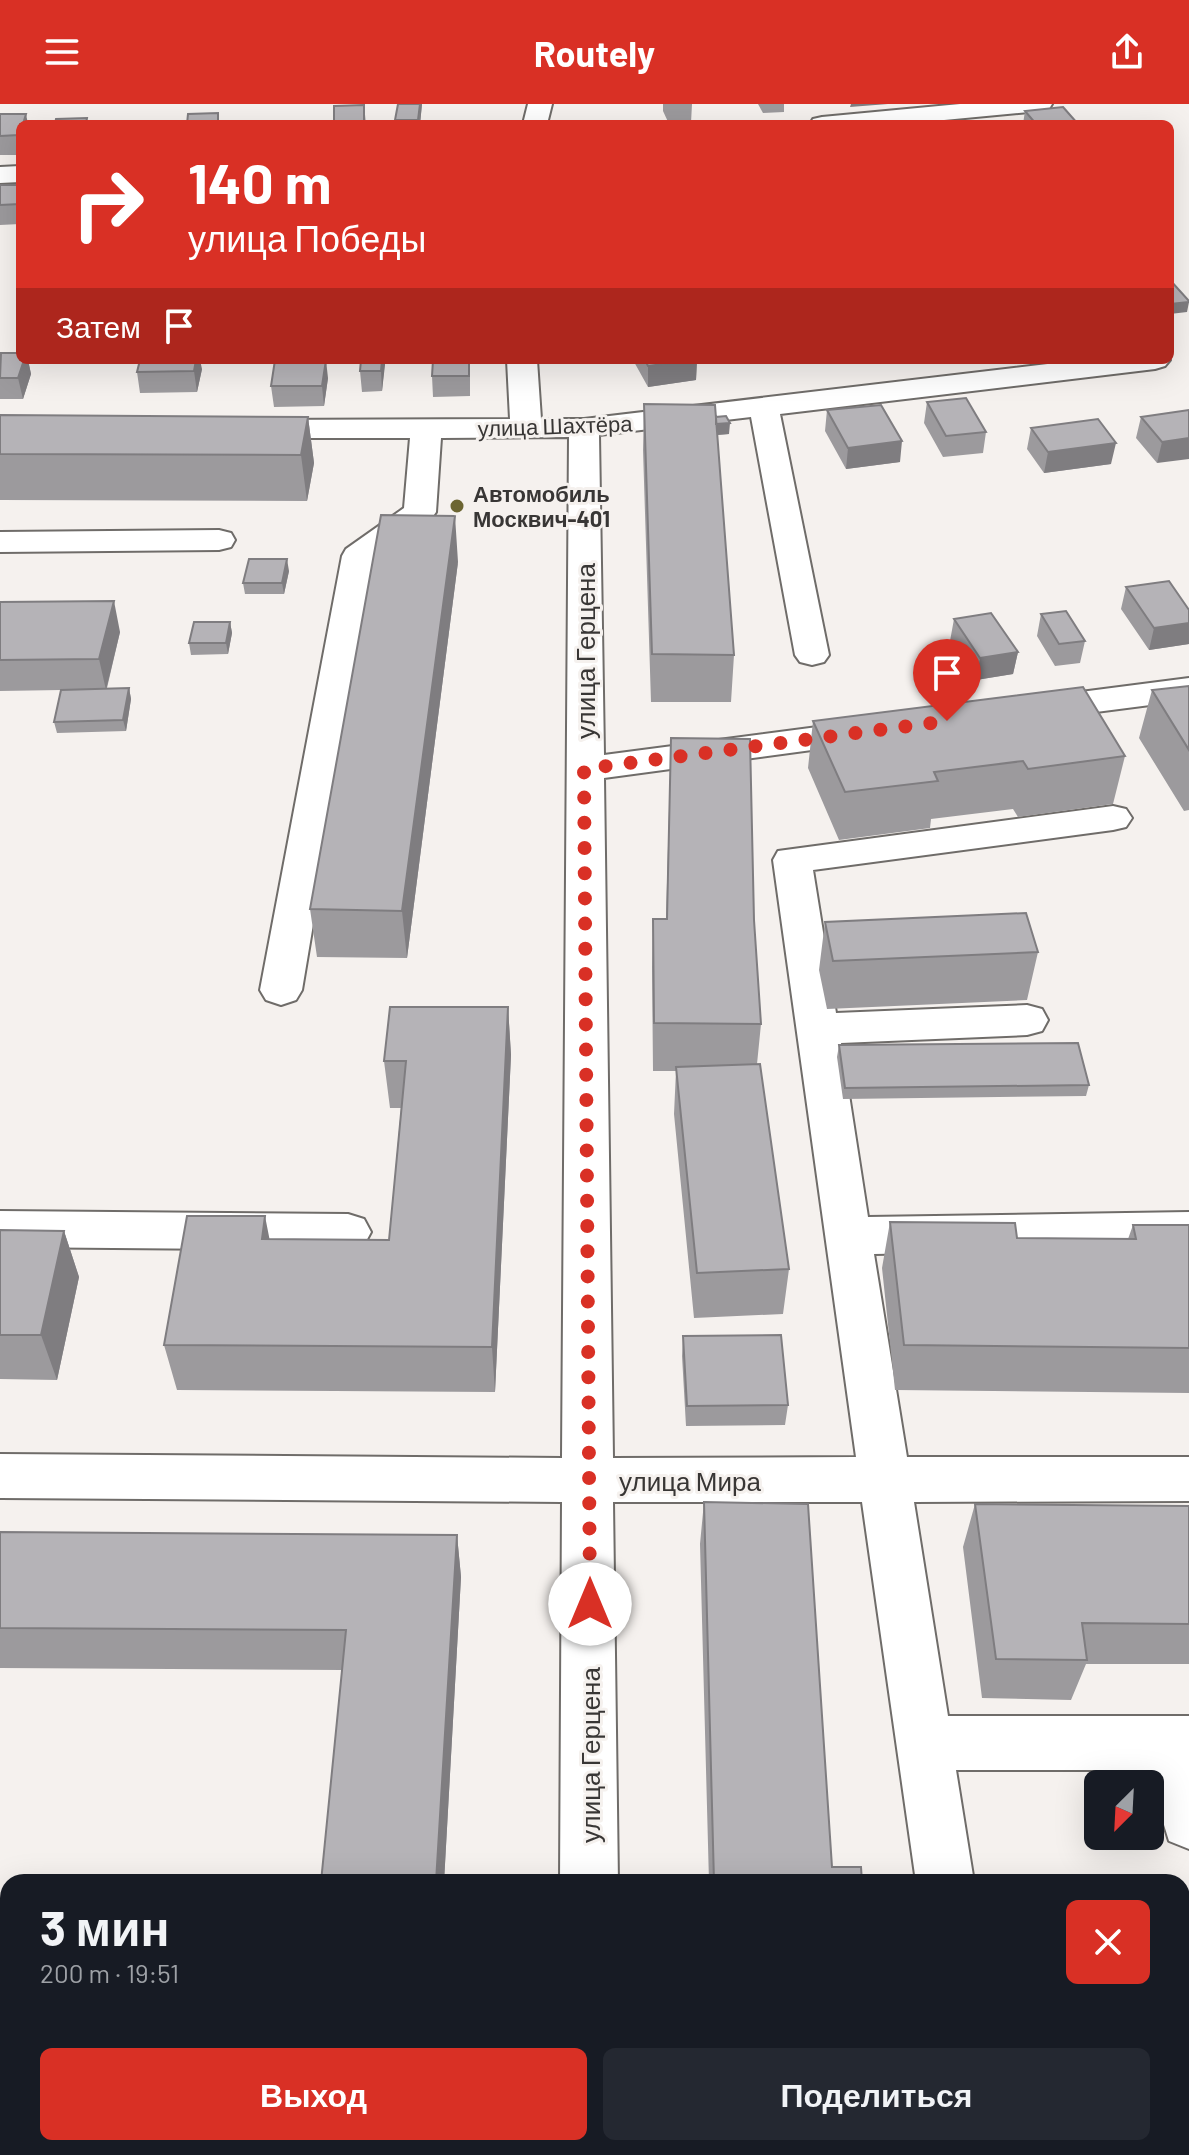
<!DOCTYPE html>
<html lang="ru">
<meta charset="utf-8">
<style>
:root{--surface:#171b24;--page:#242831;--text:#f1f3f6;--muted:#9ea1a6;--accent:#d93025}
body{margin:0;font-family:Barlow,sans-serif;background:var(--page);color:var(--text);height:100vh;display:flex;flex-direction:column;font-size:30px;white-space:nowrap}
*{box-sizing:border-box;margin:0}
p{font-size:26px;color:var(--muted)}
.icon{flex:none;width:44px;height:44px;fill:none;stroke:currentColor;stroke-width:2;stroke-linecap:round;stroke-linejoin:round}
.map{position:relative;flex:1;overflow:hidden}
.drawer{position:absolute;left:0px;top:1770px;width:1190px;height:282px;display:flex;flex-direction:column;background:var(--surface);border-radius:24px 24px 0 0;box-shadow:0 8px 32px #0002}
.drawer>*{flex:none}
.top-card{position:absolute;left:16px;top:16px;width:1158px;height:244px;border-radius:12px;box-shadow:0 8px 32px #0002;background:#d93025;color:#fff;overflow:hidden}
.needle{width:52px;rotate:204deg}
.tools{position:absolute;left:1084px;top:1666px;display:grid;gap:16px}
.tools a{display:grid;place-items:center;width:80px;height:80px;border-radius:12px;background:var(--surface);box-shadow:0 8px 32px #0002;font-size:40px}
.pin{position:absolute;display:grid;place-items:center;width:68px;height:68px;color:#fff;margin:-82px -34px;border-radius:50% 50% 50% 0;rotate:-45deg;box-shadow:0 0 8px #0007}
.pin .icon{rotate:45deg}
.me{position:absolute;width:88px;margin:-44px;rotate:0deg;stroke-linejoin:round;filter:drop-shadow(0 0 6px #0008)}
.turn{display:flex;align-items:center;gap:28px;height:168px;padding:0 40px;font-size:36px}
.turn .icon{width:104px;height:104px;stroke-width:2.5}
.turn b{display:block;font-size:56px;line-height:68px}
.then{display:flex;align-items:center;height:76px;padding:0 40px;background:#0003;gap:16px;font-size:30px}
.round{display:grid;place-items:center;flex:none;width:84px;height:84px;border-radius:12px;background:var(--page)}
.head{display:flex;align-items:center;justify-content:space-between;height:136px;padding:0 40px}
h1{font-size:48px;font-weight:700;line-height:60px}
.button{display:flex;gap:16px;margin-top:auto;padding:16px 40px}
.button a{flex:1;height:92px;border-radius:12px;background:var(--accent);color:#fff;font-size:32px;font-weight:700;line-height:92px;text-align:center}
.button a+a{background:var(--page);color:var(--text)}
header{display:flex;justify-content:space-between;align-items:center;height:104px;padding:0 40px;background:var(--accent);color:#fff;font-size:36px;font-weight:700}
.map>svg:first-child{display:block}
.lines{fill:none;stroke-linecap:round;stroke-linejoin:round}
.minor-casing{stroke:#6f6c69;stroke-width:4}
.minor{fill:#fff;fill-rule:evenodd}
.wall{fill:#9c9a9d}
.shaded-wall{fill:#7f7d80}
.building{fill:#b5b3b7;stroke:#7f7d80;stroke-width:2}
.route{stroke:#d93025;stroke-width:14;stroke-dasharray:0 25.2}
.poi-dot{fill:#6c6532;stroke:#f5f1ee;stroke-width:3}
.labels{text-anchor:middle;dominant-baseline:central;stroke-width:6;stroke-linejoin:round;paint-order:stroke}
.far-street-label{font-size:22px;fill:#383635;stroke:#f5f1ee}
.far-poi-label{font-size:22px;font-weight:bold;fill:#383635;stroke:#f5f1ee;text-anchor:start}
.street-label{font-size:26px;fill:#383635;stroke:#f5f1ee}
</style>
<header><svg class="icon" aria-label="menu" viewBox="0 0 24 24"><path d="M4 6h16M4 12h16M4 18h16"/></svg>Routely<svg class="icon" aria-label="share" viewBox="0 0 24 24"><path d="M12 15V3M7 8l5-5 5 5M5 13v7h14v-7"/></svg></header>
<div class="map">
<svg width="1189" height="2051" viewBox="0 0 1189 2051">
<rect width="100%" height="100%" fill="#f5f1ee"/>
<g class="lines">
<!-- minor casing -->
<g class="minor-casing">
<path id="minor" d="M528 0H552L547 20H523Z
M960 0H1052L1049 5 1040 7 902 20H810L813 15 822 13Z
M20 62V78L0 79V63Z
M507 256H537L541 315H584L1081 256H1170L1165 262 1155 265 780 310 829 551 824 558 812 561 800 558 795 551 751 313 599 331 604 651 871 616 884 619 889 627 884 635 871 638 604 674 613 1354 856 1353 773 756 778 747 1113 702 1126 705 1132 714 1126 723 1113 726 813 766 836 909 1027 901 1042 905 1048 916 1042 927 1027 931 841 939 868 1113 1189 1108V1144L874 1150 907 1353H1189V1397L914 1398 948 1612H1189V1745L1169 1737 1147 1666H956L974 1778H916L862 1398H613L618 1778H560L562 1398 0 1394V1350L562 1354 569 333 441 334 436 408 431 415 374 456 302 886 296 896 281 901 266 896 260 886 342 452 346 445 404 404 410 334H249L238 331 234 325 238 319 249 316 510 315Z
M219 426 231 429 235 436 231 443 219 446 0 448V428Z
M1189 574V596L1034 616 1021 613 1016 605 1021 597 1034 594Z
M0 1107 348 1110 364 1115 371 1128 364 1141 348 1146 0 1143Z
M557 2044H621V2051H557Z
M953 2044H1017L1019 2051H955Z"/>
</g>
<!-- minor -->
<use href="#minor" class="minor"/>
</g>
<!-- wall -->
<path class="wall" d="M398 0H422L420 20H395Z
M663 0H692L691 19 669 20 663 7Z
M758 0H784V8L763 9Z
M364 1 366 20H334V2Z
M1025 7 1078 20H1023Z
M0 10 20 20V51H0Z
M0 81H20V120L0 121Z
M0 251 20 256H28L31 270 23 295H0Z
M361 256H385L382 287 362 288 360 267Z
M633 256H697L696 276 648 283Z
M202 265 197 288 140 289 137 268Z
M470 269V292L433 293 432 272Z
M328 274 324 302 274 303 271 282Z
M927 298 986 328 983 349 943 353 924 319Z
M644 300 716 313 729 330 717 331 734 551 731 598H651L643 346Z
M827 306 900 358 846 365 825 327Z
M1189 306 1157 359 1136 334 1141 313Z
M0 311 308 313 314 359 307 397 0 396Z
M1031 324 1111 360 1044 369 1027 345Z
M458 458 407 854 317 853 310 805Z
M289 467 284 490H245L243 479Z
M1126 483 1189 506V540L1149 546 1121 505Z
M0 498 120 528 107 584H129L131 595 126 627 57 629 54 618 61 586 0 587Z
M1041 510 1085 537 1080 559 1055 562 1037 532Z
M954 515 1018 548 1013 570 976 576 950 537Z
M230 518 232 529 228 550 191 551 189 539Z
M1189 582V706L1184 707 1139 634 1152 586Z
M813 617 1125 652 1113 700 1018 713 1013 705 931 715 930 724 839 736 808 664Z
M671 634 754 816 761 920 757 960 789 1165 783 1210 694 1214 674 1010 676 967H653L652 863 653 815H666Z
M825 818 1038 848 1027 896 827 905 819 866Z
M508 903 511 951 495 1288 177 1286 164 1241 270 1135 389 1136 401 1004H390L384 957Z
M839 941 1089 981 1086 992 843 995 837 953Z
M890 1118 1017 1134 1128 1135 1133 1121H1189V1289L895 1286 882 1164Z
M0 1126 64 1127 79 1173 57 1276 0 1275Z
M683 1232 788 1301 785 1321 686 1322 682 1252Z
M704 1398 832 1763 862 1778H709L700 1440Z
M975 1400 1189 1402V1560H1086L1071 1596 982 1594 963 1443Z
M0 1428 457 1431 461 1473 444 1778H321L342 1566 0 1564Z"/>
<!-- shaded-wall -->
<path class="shaded-wall" d="M420 0H422L420 20H419Z
M851 0H888L850 3Z
M26 10 28 20H23Z
M1189 198 1187 208 1170 210V200Z
M24 256H28L31 270 23 295 18 274Z
M196 256H200L202 265 197 288 194 267Z
M326 256 328 274 324 302 322 282Z
M382 256H385V261L382 287 381 267Z
M697 256 696 276 648 283V262Z
M308 313 314 359 307 397 301 351Z
M730 319 729 330 704 332 705 322Z
M1189 334V355L1157 359 1162 338Z
M902 337 900 358 846 365 848 344Z
M1116 339 1111 360 1044 369 1048 348Z
M455 412 458 458 407 854 402 807Z
M287 455 289 467 284 490 282 479Z
M114 497 120 528 106 586 99 555Z
M230 518 232 529 228 550 226 539Z
M1189 519V540L1149 546 1154 524Z
M1018 548 1013 570 976 576 980 554Z
M129 584 131 595 126 627 123 616Z
M508 903 511 951 495 1288 492 1243Z
M265 1112 274 1158 262 1135Z
M64 1127 79 1173 57 1276 41 1231Z
M457 1431 461 1473 444 1778H436Z"/>
<!-- building -->
<path class="building" d="M398 0H420L418 16H395Z
M364 1V18L334 19V2Z
M1063 3 1078 20H1036L1025 7Z
M218 9V20H187L188 10Z
M0 10H26L23 20H20L19 31 0 32Z
M87 14 86 20H55L56 15Z
M0 81H20V100L0 101Z
M1170 176 1189 197V198L1170 200Z
M1 249H20V256H24L18 274H0Z
M140 256H196L194 267 137 268Z
M275 256H326L322 282H271Z
M361 256H382L381 267H360Z
M433 256H469V272H432Z
M645 256H693L648 262Z
M966 294 986 328 946 332 927 298Z
M644 300 715 301 734 551 652 550Z
M881 301 902 337 848 344 827 306Z
M1189 306V334L1162 338 1141 313Z
M0 311 308 313 301 351 0 350Z
M726 312 730 319 716 320V313Z
M1098 315 1116 339 1048 348 1031 324Z
M381 411 455 412 402 807 310 805Z
M249 455H287L282 479H243Z
M1169 477 1189 506V519L1154 524 1126 483Z
M114 497 99 555 0 556V498Z
M1066 507 1085 537 1059 540 1041 510Z
M991 509 1018 548 980 554 954 515Z
M194 518H230L226 539H189Z
M1189 582V646L1152 586Z
M1083 583 1125 652 1028 665 1023 657 934 668 938 677 845 688 813 617Z
M129 584 123 616 54 618 61 586Z
M671 634 750 635 754 816 761 920 654 919 653 815H667Z
M1026 809 1038 848 833 857 825 818Z
M390 903H508L492 1243 164 1241 187 1112H265L262 1135 389 1136 406 957H384Z
M1078 939 1089 981 845 984 839 941Z
M760 960 789 1165 697 1169 676 963Z
M890 1118 1015 1119 1017 1134 1136 1135 1133 1121H1189V1244L904 1241Z
M0 1126 64 1127 41 1231H0Z
M781 1231 788 1301 687 1302 683 1232Z
M704 1398 808 1400 832 1763H861L862 1778H714Z
M975 1400 1189 1402V1520L1082 1519 1087 1556 996 1555Z
M0 1428 457 1431 436 1778H321L346 1526 0 1524Z
M740 2044H879V2051H740Z"/>
<g class="lines">
<!-- route -->
<path class="route" d="M590 1500 584 665 947 617"/>
</g>
<!-- markers -->
<circle class="poi-dot" cx="457" cy="402" r="8"/>
<g class="labels">
<!-- far-street labels -->
<g class="far-street-label">
<text transform="translate(555 321) rotate(-2)">улица Шахтёра</text>
</g>
<!-- far-poi labels -->
<g class="far-poi-label">
<text x="473" y="389">Автомобиль<tspan x="473" dy="25">Москвич-401</tspan></text>
</g>
<!-- street labels -->
<g class="street-label">
<text transform="translate(584 547) rotate(-90)">улица Герцена</text>
<text x="690" y="1376">улица Мира</text>
<text transform="translate(589 1651) rotate(-90)">улица Герцена</text>
</g>
</g>
</svg>
<div class="tools">
<a><svg class="needle" viewBox="-14 -14 28 28"><path d="M0-13l5 13h-10z" fill="#e53935"/><path d="M0 13l5-13h-10z" fill="#9ea1a6"/></svg></a>
</div>
<div class="pin" style="left:947px;top:617px;background:#d93025"><svg class="icon" aria-label="arrive" viewBox="0 0 24 24"><path d="M6 21V4h12l-3 4 3 4H6"/></svg></div>
<svg class="me" style="left:590px;top:1500px" viewBox="-20 -20 40 40"><circle r="19" fill="#fff"/><path d="M0-13L10 11 0 6-10 11z" fill="#d93025"/></svg>
<div class="top-card">
<div class="turn"><svg class="icon" aria-label="right" viewBox="0 0 24 24"><path d="M7 20v-9h11M14 6l5 5-5 5"/></svg><div><b>140 m</b>улица Победы</div></div>
<div class="then">Затем<svg class="icon" aria-label="arrive" viewBox="0 0 24 24"><path d="M6 21V4h12l-3 4 3 4H6"/></svg></div>
</div>
<section class="drawer">
<div class="head"><div><h1>3 мин</h1><p>200 m · 19:51</p></div><a class="round" style="background:#d93025;color:#fff"><svg class="icon" aria-label="close" viewBox="0 0 24 24"><path d="M6 6l12 12M18 6L6 18"/></svg></a></div>
<div class="button"><a>Выход</a><a>Поделиться</a></div>
</section>
</div>
